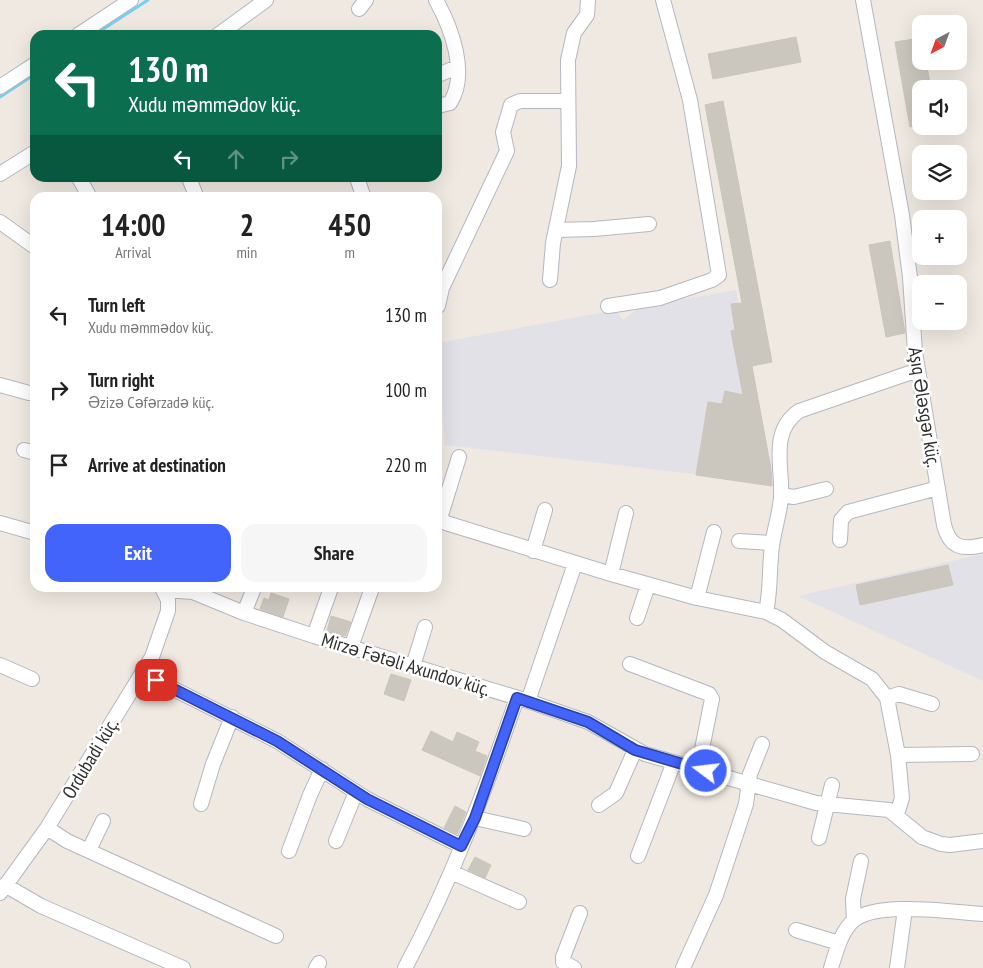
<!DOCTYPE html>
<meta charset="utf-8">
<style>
:root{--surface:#fff;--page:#f6f6f6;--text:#222;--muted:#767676;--accent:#4264fb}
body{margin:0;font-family:"PT Sans Narrow",sans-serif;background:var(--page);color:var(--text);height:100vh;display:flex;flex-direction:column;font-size:19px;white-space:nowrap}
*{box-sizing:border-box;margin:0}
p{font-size:16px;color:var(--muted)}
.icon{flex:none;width:28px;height:28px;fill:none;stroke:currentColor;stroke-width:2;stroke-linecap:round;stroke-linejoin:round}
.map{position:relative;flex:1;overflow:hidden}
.side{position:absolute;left:30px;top:192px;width:412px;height:400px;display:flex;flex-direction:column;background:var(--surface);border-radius:15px;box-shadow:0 5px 20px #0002}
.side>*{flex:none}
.guide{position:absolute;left:30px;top:30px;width:412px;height:152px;border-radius:15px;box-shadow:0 5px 20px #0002;background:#0b6e4f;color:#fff;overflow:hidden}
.needle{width:32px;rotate:221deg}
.fabs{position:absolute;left:912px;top:15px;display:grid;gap:10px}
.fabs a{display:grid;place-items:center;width:55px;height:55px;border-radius:10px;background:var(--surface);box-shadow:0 5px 20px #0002;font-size:25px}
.pin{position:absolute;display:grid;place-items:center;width:42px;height:42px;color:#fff;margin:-21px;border-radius:10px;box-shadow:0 2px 8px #0006}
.me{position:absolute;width:55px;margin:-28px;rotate:285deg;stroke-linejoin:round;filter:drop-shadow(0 0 4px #0008)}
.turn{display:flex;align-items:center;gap:18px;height:105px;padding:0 15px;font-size:22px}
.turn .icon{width:65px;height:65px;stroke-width:2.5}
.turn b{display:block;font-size:35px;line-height:42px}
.lanes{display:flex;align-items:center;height:48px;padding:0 15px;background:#0003;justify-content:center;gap:25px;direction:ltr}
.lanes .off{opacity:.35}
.eta{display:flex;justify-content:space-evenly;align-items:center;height:85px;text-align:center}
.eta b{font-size:30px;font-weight:600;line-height:35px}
.action{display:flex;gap:10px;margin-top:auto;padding:10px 15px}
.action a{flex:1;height:58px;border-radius:15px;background:var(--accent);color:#fff;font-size:20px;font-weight:600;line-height:58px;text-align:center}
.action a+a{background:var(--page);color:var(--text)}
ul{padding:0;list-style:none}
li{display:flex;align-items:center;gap:15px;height:75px;padding:0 15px}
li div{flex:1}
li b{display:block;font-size:19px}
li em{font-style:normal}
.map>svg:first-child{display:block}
.industrial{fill:#e3e1e8}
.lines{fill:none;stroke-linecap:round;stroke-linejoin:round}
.stream{stroke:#75cff0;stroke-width:3}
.building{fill:#cbc7bf;stroke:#cbc5ba}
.minor-casing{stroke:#b4b7c1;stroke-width:16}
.minor{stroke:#fff;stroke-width:14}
.route-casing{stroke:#2b41a3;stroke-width:12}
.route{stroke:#4264fb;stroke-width:9}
.labels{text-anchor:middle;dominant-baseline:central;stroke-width:5;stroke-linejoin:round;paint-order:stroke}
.street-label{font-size:19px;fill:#2e2e2e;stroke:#fff}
</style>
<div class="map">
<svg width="983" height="968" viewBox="0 0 983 968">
<rect width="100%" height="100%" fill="#efe9e1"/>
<!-- industrial -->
<path class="industrial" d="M736 290 770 483 445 445 438 343 615 310 623 320 640 307Z
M983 554V681L798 596Z"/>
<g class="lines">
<!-- stream -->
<path class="stream" d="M94 35 148 0
M0 97 35 74"/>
</g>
<!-- building -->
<path class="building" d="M796 37 801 62 713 79 708 54Z
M921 38V61H926L931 89H921V125L910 127 895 42Z
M723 101 772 362 752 366 771 469 772 486 696 475 708 402 722 404 725 391 743 395 731 331 735 330 731 304 742 303 705 105Z
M890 241 905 333 886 337 869 245Z
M948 565 953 585 860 605 856 585Z
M271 593 289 599 283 617 260 609 264 598 269 600Z
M331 616 351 622 345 636 327 631Z
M391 674 411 680 404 701 384 694Z
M431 731 453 742 457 732 479 742 475 751 487 756 480 776 422 750Z
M455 806 466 812 457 834 444 828Z
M475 857 491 865 485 878 468 870Z"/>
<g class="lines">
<!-- minor casing -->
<g class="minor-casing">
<path id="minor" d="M436 0C451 27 469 74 450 103L442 105
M863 0 902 215 910 277 915 352 944 525C950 548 962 550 983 545
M359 9 366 0
M78 35 131 0
M218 35 266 0
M438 75 457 67
M0 87 35 64
M0 174 35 152
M79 178 88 194
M189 178 197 198
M357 178 364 198
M0 222 35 247
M556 230 594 229 649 224
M550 280 553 243 569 166 568 60 574 33 587 15 588 0
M438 306 442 288 507 151 503 132 511 105 520 101H567
M608 306 660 298 712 280 719 275 690 100 663 0
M0 385 29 393
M24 450 35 453
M459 457 441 515 442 520 446 523 611 574 697 598 766 612 782 620 825 652 872 679 887 698 898 755 902 798 897 814
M781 495 794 497 826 489
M0 523 35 533
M840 540 841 520 848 512 938 488
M739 541 772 543
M533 551 545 510
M611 574 626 513
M164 590 193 592 244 613 314 636 528 701 588 722 645 754 816 803 889 810 922 837 941 844 950 845 983 841
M697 598 714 532
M766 612C771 590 769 568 772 546 774 530 780 513 781 497 783 467 769 432 799 411L918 370
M244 613 254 588
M637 618 648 585
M314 636 331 588
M351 647 372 588
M630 664 709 694 712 699 702 749 706 771
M0 665 32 679
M413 666 425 627
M142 673 277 741 367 799 461 846
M887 698 899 694 932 704
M528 701 575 564
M898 755 972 754
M201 804 213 764 232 717
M599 805 616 793 635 750
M475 818 524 829
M47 828 67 841 276 936
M819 838 832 785
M336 841 356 792
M89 850 103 821
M289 851 310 795 322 769
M638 856 674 762
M451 872 519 902
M5 885 41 906 183 968
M0 893 47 828 152 657 168 611V600L162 588
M854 920 853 899 861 861
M796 930 839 943
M316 968 319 963
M405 968C451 882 485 791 517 698
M574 968 563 962V957L580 913
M683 968 716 895 746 804 750 774 762 744
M831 968C836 952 841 931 854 920 878 901 952 912 983 914
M897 968 905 909"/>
</g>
<!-- minor -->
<use href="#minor" class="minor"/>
</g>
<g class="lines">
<!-- route casing -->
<g class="route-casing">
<path id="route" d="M156 680 277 741 367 799 461 846 475 818 517 698 588 722 635 750 706 771"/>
</g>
<!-- route -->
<use href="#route" class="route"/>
</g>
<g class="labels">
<!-- street labels -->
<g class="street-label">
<text transform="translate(925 407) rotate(81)">Aşıq Ələsgər küç.</text>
<text transform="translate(406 664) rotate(17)">Mirzə Fətəli Axundov küç.</text>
<text transform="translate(90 758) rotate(-59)">Ordubadi küç.</text>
</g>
</g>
</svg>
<div class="fabs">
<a><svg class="needle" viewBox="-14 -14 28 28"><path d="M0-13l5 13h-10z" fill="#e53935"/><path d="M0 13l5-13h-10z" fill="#767676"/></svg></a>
<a><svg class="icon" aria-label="sound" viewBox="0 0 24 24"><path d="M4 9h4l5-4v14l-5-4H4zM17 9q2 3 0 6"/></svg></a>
<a><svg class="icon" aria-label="layers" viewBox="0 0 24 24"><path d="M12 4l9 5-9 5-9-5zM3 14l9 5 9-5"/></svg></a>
<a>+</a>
<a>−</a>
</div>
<div class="pin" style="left:156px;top:680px;background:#d93025"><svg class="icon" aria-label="arrive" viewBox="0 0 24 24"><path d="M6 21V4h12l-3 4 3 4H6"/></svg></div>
<svg class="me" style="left:706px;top:771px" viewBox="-20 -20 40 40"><circle r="17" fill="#4264fb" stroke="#fff" stroke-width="3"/><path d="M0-11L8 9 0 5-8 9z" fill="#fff"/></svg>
<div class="guide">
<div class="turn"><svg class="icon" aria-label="left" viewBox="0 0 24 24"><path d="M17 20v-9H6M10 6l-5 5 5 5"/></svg><div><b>130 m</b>Xudu məmmədov küç.</div></div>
<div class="lanes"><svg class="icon" aria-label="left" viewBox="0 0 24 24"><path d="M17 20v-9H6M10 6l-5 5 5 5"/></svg><svg class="icon off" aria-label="ahead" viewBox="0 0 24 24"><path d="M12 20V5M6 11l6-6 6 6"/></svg><svg class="icon off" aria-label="right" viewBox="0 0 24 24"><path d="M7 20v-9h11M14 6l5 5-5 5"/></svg></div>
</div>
<section class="side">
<div class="eta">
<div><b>14:00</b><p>Arrival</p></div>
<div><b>2</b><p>min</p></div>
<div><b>450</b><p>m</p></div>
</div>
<ul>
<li><svg class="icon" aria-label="left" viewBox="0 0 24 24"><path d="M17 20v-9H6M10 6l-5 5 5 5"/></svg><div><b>Turn left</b><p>Xudu məmmədov küç.</p></div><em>130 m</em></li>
<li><svg class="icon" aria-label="right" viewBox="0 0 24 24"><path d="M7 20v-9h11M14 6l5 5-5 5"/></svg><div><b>Turn right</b><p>Əzizə Cəfərzadə küç.</p></div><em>100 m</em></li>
<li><svg class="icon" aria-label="arrive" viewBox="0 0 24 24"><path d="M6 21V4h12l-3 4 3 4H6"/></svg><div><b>Arrive at destination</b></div><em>220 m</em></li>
</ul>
<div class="action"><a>Exit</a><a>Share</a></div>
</section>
</div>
